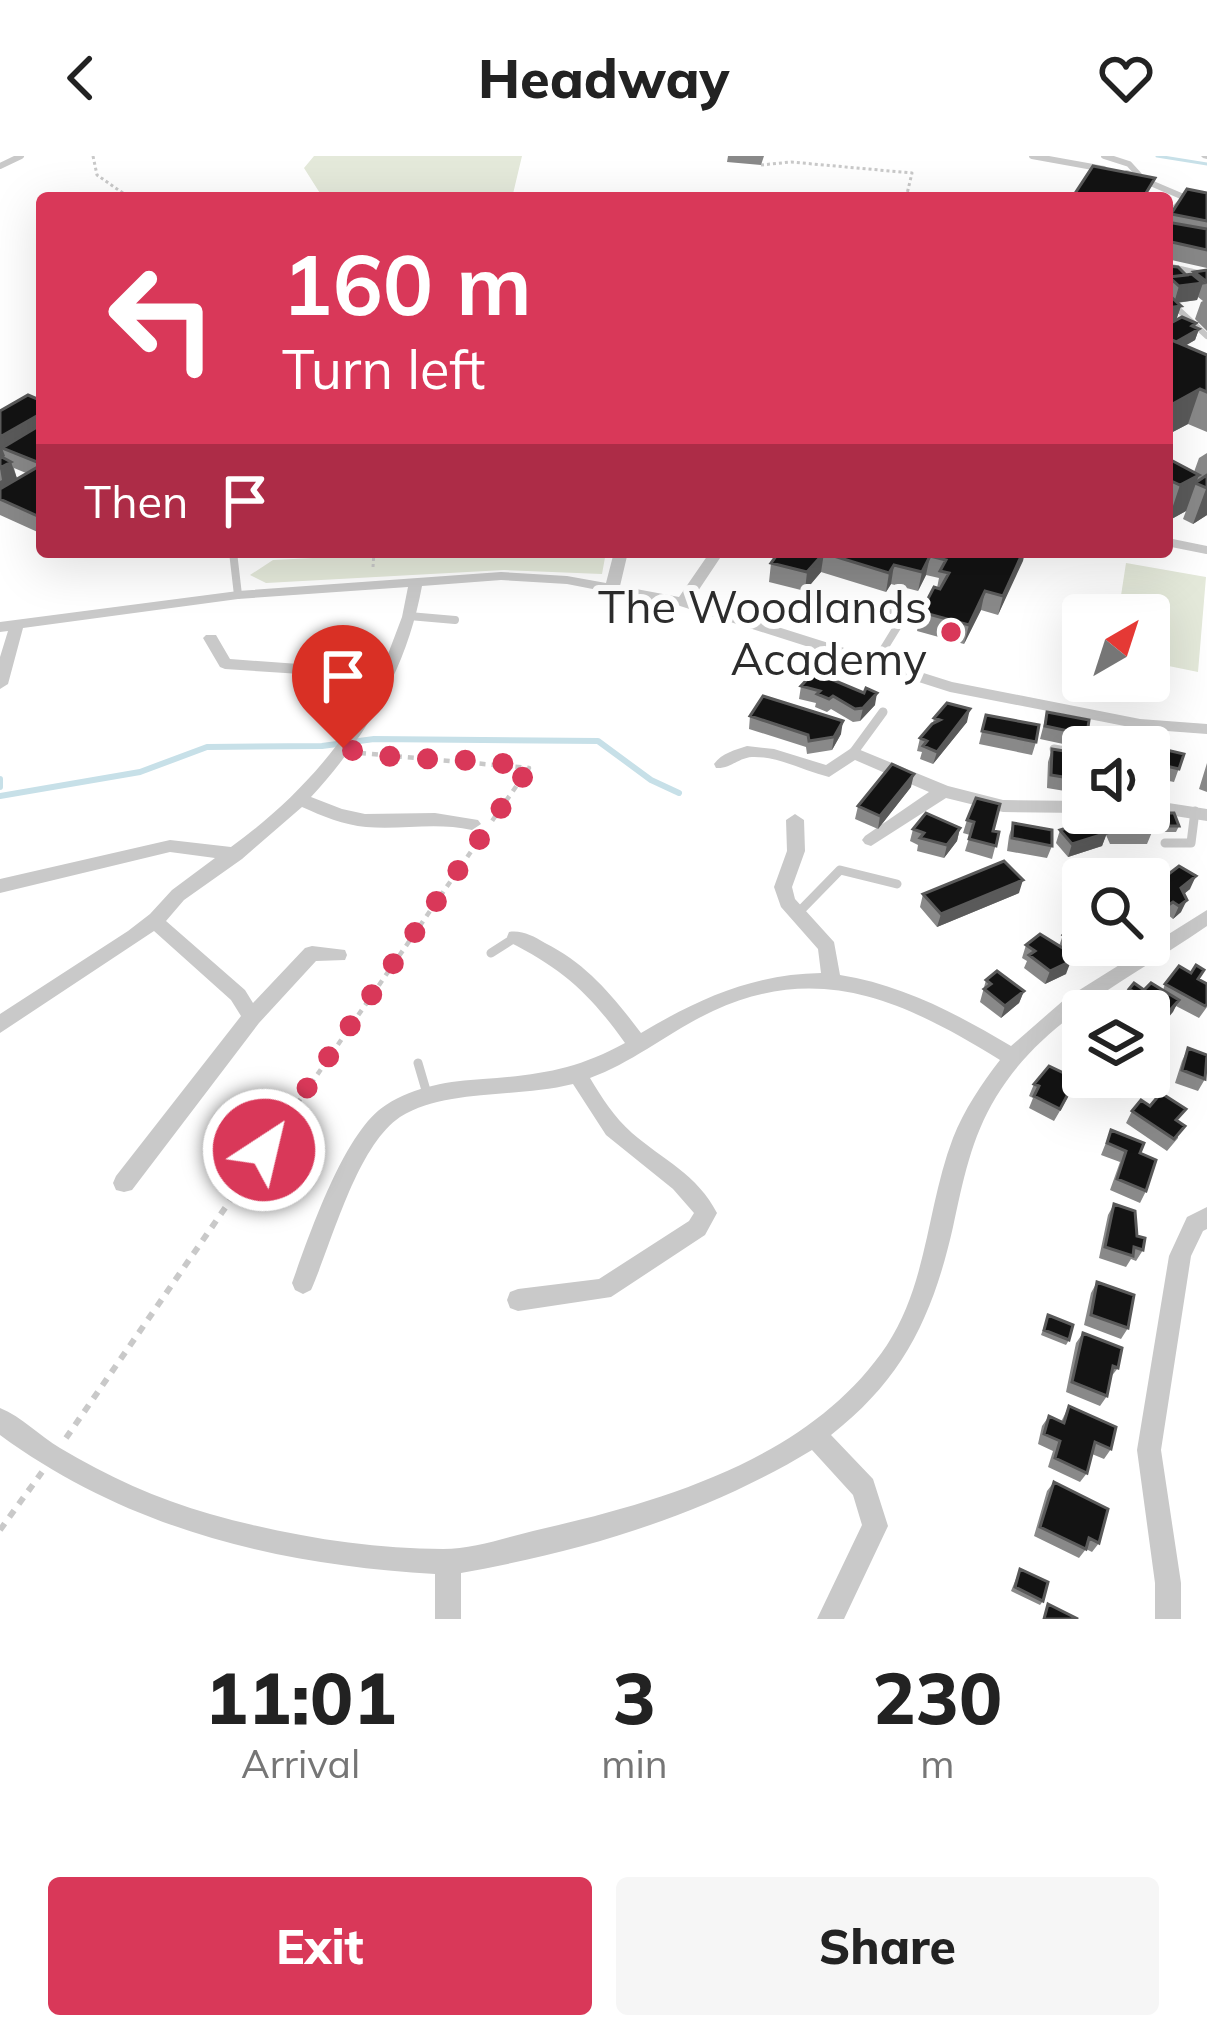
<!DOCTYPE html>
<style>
:root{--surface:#fff;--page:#f6f6f6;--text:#222;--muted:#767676;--accent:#d93859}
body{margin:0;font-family:Mulish,sans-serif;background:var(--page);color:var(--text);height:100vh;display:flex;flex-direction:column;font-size:45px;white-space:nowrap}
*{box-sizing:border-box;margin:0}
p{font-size:39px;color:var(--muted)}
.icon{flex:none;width:66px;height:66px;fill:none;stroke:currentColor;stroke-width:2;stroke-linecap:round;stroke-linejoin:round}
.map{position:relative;height:1463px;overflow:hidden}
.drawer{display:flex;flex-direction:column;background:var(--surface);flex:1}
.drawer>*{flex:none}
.top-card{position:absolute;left:36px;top:36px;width:1137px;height:366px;border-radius:12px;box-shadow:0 12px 48px #0002;background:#d93859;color:#fff;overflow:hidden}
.needle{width:78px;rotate:39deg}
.buttons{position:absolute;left:1062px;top:438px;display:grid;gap:24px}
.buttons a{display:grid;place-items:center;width:108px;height:108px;border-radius:12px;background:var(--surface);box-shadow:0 12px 48px #0002;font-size:60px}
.pin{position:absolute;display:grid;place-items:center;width:102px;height:102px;color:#fff;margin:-123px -51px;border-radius:50% 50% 50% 0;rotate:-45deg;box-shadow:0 0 12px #0007}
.pin .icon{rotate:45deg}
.me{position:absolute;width:132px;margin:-66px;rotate:35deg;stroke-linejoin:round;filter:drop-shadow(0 0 9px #0008)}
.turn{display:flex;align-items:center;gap:42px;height:252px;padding:0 48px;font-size:54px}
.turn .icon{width:156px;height:156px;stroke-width:2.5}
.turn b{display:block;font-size:84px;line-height:102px}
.then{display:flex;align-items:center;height:114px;padding:0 48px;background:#0003;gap:24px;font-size:45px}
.eta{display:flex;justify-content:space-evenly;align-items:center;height:204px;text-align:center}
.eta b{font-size:72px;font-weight:800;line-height:84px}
.cta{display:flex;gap:24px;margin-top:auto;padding:24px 48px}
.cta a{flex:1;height:138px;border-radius:12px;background:var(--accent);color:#fff;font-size:48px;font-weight:800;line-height:138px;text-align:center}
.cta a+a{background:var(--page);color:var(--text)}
header{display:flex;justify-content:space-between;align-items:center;height:156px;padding:0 48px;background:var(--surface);font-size:54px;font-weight:800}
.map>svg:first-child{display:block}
.green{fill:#e4e9da}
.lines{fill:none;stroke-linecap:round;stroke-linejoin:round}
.stream-far1{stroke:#c7e0e8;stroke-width:3}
.stream{stroke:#c7e0e8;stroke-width:6}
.path-far2{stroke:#c9c9c9;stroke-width:3;stroke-dasharray:3 3;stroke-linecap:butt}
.path-far1{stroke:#c9c9c9;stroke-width:4.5;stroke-dasharray:6 6;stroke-linecap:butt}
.path{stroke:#c9c9c9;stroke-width:6;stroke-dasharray:8 8;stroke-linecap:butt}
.service-far2{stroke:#c9c9c9;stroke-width:6}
.service-far1{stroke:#c9c9c9;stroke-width:8}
.service{stroke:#c9c9c9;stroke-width:9}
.minor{fill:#c9c9c9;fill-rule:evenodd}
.wall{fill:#898989;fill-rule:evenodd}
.shaded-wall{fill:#5a5a5a}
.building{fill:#131313;stroke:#5a5a5a;stroke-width:3}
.route{stroke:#d93859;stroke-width:21;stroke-dasharray:0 37.8}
.poi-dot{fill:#d93859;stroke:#fff;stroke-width:4.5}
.labels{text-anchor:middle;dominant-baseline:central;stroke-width:12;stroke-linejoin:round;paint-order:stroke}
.poi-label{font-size:45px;fill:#2c2c2c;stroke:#fff;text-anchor:end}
</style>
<header><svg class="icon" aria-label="back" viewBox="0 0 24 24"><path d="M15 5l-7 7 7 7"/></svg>Headway<svg class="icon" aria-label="heart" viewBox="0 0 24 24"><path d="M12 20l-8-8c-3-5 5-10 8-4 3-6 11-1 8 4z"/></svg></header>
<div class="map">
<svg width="1207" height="1463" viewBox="0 0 1207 1463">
<rect width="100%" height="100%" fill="#fff"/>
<!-- green -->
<path class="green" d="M314 0H522L512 42H323L304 12Z
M355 396H606L602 418 504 414 266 427 250 419 273 404 353 400Z
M1126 407 1206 421 1198 516 1149 506V459H1118Z"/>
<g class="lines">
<!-- stream-far1 -->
<path class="stream-far1" d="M1157 0 1207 8"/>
<!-- stream -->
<path class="stream" d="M0 623V631
M0 640 140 616 207 591 322 590 374 583 598 585 651 624 679 637"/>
<!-- path-far2 -->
<path class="path-far2" d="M93 0 97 19 130 42
M761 9 791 6 912 17 906 42
M373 411 374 396"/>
<!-- path-far1 -->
<path class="path-far1" d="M360 597 529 612 492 665
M297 948 479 684"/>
<!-- path -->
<path class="path" d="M66 1282 299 945
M0 1374 42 1316"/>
<!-- service-far2 -->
<path class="service-far2" d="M1032 0 1104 13
M1104 0 1129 8 1139 19
M0 10 21 0
M1127 17 1207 51
M1167 59 1182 45
M1167 110 1207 119
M1167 143 1207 180"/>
<!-- service-far1 -->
<path class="service-far1" d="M1167 386 1207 394
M233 396 238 439
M872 449 888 453 899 468 875 507
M409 460 455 464"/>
<!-- service -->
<path class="service" d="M1054 593 1083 598
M853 597 883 556
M1165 687H1191L1195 655
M797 758 840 714 897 728
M491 797 516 781
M418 907 428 941"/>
<!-- minor -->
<path class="minor" d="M1201 0H1207V3L1203 2Z
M614 396H628L620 430 679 441 710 396H724L692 444 952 526 1140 563 1207 568V578L1140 573 950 536 680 450 567 428 501 424 422 430C407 512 367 580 311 641L342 653 365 658 435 657 478 664 481 668 472 674C436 666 402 674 366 671 344 669 322 660 302 651L242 703 184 744 166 765 245 834 253 847 305 792 312 790 345 794 347 799 345 804 316 805 259 867 132 1034 124 1036 116 1034 113 1027 116 1020 241 860 231 844 154 775 0 877V858L128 775 150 758 172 734 215 702 170 696 0 737V723L170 684 231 691C292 647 344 591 378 523L225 513 220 511 203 482 206 479H216L230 503 382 514 402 461 408 431 238 443 23 472 8 528 0 533V501L8 475 0 476V466L238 435 501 416 567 420 606 427Z
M747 590 774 593 826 609 853 591 948 630 1003 644 1083 645V657L1003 656 946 642 871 690 865 688 862 684 865 680 929 636 855 604 829 621C804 615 778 600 752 601 738 602 730 613 716 612L714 608C722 597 735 594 747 590Z
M1149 644 1207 653V665L1149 656Z
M795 658 804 664 805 695 792 731 795 743 834 786 840 819C903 829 957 858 1011 890L1065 843 1207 754V770C1133 822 1044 861 996 941 971 982 963 1025 953 1071 933 1159 904 1222 831 1279L873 1323 888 1370 844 1463H817L862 1369 853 1339 812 1294C705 1359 584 1395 461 1417V1463H435V1418C278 1409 128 1373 0 1279V1252C22 1261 40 1280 60 1292 107 1320 157 1343 210 1358 285 1379 366 1393 443 1393 473 1393 504 1382 533 1375 660 1346 810 1304 887 1189 928 1126 927 1050 953 982 964 954 982 927 1000 904 906 846 821 805 713 855 670 875 634 906 590 922 602 942 614 961 632 977 662 1003 698 1019 717 1057L705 1079 611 1141 518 1155 510 1152 507 1144 510 1136 518 1133 599 1123 689 1065 694 1057 673 1033 606 979 573 928C533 938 492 936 452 943 433 946 416 951 400 961 356 991 332 1087 311 1134L303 1138 295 1134 292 1127C309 1080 344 975 386 949 415 930 450 925 483 923 538 919 576 914 625 887 590 838 563 813 509 786L507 781 509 776C522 774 533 780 545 787 587 808 613 840 641 877 698 843 753 818 821 817L818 793 781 751 774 731 787 695 786 664Z
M1207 1051V1073L1203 1075 1191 1100 1161 1294 1181 1427V1463H1155V1427L1137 1294 1169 1100 1187 1061Z"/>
</g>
<!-- wall -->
<path class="wall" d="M728 0H764L761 9 727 6Z
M1207 37V112L1167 103V66L1169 67 1171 58Z
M1167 110 1186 119H1193L1194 116 1207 114V175L1195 163 1201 146 1203 145 1198 141 1197 144 1177 147 1181 150 1176 164 1199 173 1195 184 1185 190 1207 199V276L1188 268 1167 279Z
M42 245V378L0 359V255ZM14 312 26 317 17 323Z
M1207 297V359L1193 368 1183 363 1186 355 1168 365 1167 302 1194 316 1199 302Z
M779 396H1025L998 459 981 454 964 488 917 475 921 456 937 432 939 422 926 419 918 435 891 428 886 436 821 416 805 435 769 426 771 407Z
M801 530 875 549 860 565 853 566 831 553 827 556 815 551 816 547 799 543Z
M1047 556 1087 579 1082 592 1040 583Z
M986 559 1036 586 1032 599 979 588Z
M750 560 841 578 832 594 807 598 806 591 749 573Z
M934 562 967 566 933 608 920 603 922 596 917 595 920 582 933 567Z
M1149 591 1184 598 1174 626 1149 621Z
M1052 593 1075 623 1071 636 1047 632 1048 606Z
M1207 607V636L1199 633Z
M911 631 878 673 855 663 858 650Z
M1107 657 1147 661 1149 657 1179 670 1176 676H1152L1147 688H1110L1106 679 1102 690 1068 701 1056 687 1060 674H1104L1102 670Z
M967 664 999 676 992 703 965 695 970 679 963 677Z
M1013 667 1052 690 1047 702 1007 695 1009 680Z
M960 672 957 685 944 702 917 695 918 689 910 685 913 673Z
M1149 733H1190L1184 738 1181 756 1173 763 1167 758 1161 763 1152 757 1149 763Z
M1019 737 937 771 920 751 923 738Z
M1063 779 1083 789H1102L1096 794 1074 803 1068 799 1066 818 1045 828 1024 812 1027 805 1022 802 1026 789 1059 790Z
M1204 814 1199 824 1207 851 1199 862 1176 850 1152 881 1149 879V855H1132L1134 851 1124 845 1129 833 1163 834 1165 828 1191 817Z
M986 824 1024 835 1019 847 1001 862 980 846Z
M1083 883V921H1094L1086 928 1065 913 1075 887Z
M1188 892 1205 923 1198 935 1175 927 1182 905Z
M1034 928 1071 936 1054 965 1029 952 1033 942 1029 940Z
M1132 955 1178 966V982L1167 995 1126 967Z
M1111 974 1140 997 1146 1035 1140 1047 1110 1034 1120 1006 1101 999Z
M1114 1048 1137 1080 1143 1094 1136 1105 1131 1103 1126 1111 1099 1102 1108 1059Z
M1097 1126 1128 1172 1121 1183 1084 1169 1091 1137Z
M1048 1159 1069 1184 1066 1189 1041 1179Z
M1083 1177 1118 1212 1110 1222 1107 1240 1100 1250 1066 1236 1076 1187Z
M1069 1250 1111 1293 1104 1303 1092 1298 1087 1317 1080 1326 1048 1311 1053 1295 1038 1288 1042 1270 1049 1260 1061 1266Z
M1054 1326 1099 1387 1092 1396 1086 1393 1079 1402 1034 1380 1047 1335Z
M1020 1413 1043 1445 1040 1449 1011 1435Z"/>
<!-- shaded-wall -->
<path class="shaded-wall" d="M1203 127 1197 144 1174 147 1179 130Z
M1181 150 1173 173 1167 174V152Z
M1196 167 1194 176 1199 173 1195 184 1167 200V191Z
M1200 233 1188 268 1167 279V251Z
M42 257V279L2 292 5 300 0 303V281Z
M11 306 18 325 0 343V325L2 324 0 312Z
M1199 319 1186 355 1168 365 1180 329Z
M1207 332V359L1193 368 1206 333Z
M1023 396H1025L1023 405 998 459 1003 440Z
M824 397 821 416 805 435 807 416Z
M930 400 926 419 918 435 922 416Z
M894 409 891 428 886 436 889 417Z
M985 435 981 454 964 488 969 469Z
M877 537 875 549 860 565 863 552Z
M970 553 967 566 933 608 937 596Z
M843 565 841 578 832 594 834 581Z
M914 618 911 631 878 673 880 660Z
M960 672 957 685 944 702 947 689Z
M1107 677 1102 690 1068 701 1072 688Z
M1196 720 1190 733 1175 745 1181 732Z
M1023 724 1019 737 937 771 941 758Z
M1187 744 1181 756 1173 763 1179 750Z
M1083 789H1102L1096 794 1074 803 1079 790Z
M1069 796 1064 809 1071 805 1066 818 1045 828 1050 815Z
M1024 835 1019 847 1001 862 1005 850Z
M1179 844 1173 856 1152 881 1158 868Z"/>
<!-- building -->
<path class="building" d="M1093 10 1155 22 1143 42H1072Z
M1187 33 1207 37V65L1171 58Z
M1167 66 1207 73V94L1167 85Z
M1167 110 1178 111 1186 119 1169 121 1168 123Z
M1207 114V126L1194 116Z
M1192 118 1203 127 1179 130 1169 121Z
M1167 139H1169L1181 150 1167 152Z
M1182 161 1196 167 1192 170 1199 173 1176 186 1167 182V169Z
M1167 182 1207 199V236L1200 233 1167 251Z
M28 239 42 245V257L0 281V255Z
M37 271 42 273V308L2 292Z
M0 300 11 306 0 312Z
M1167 302 1199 319 1180 329 1167 323Z
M36 312 42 315V362L0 343V333Z
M1207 319V332L1195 327Z
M779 396H1023L1003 440 985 435 969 469 921 456 934 431 940 433 949 417 940 415 946 404 930 400 922 416 894 409 889 417 824 397 807 416 771 407Z
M814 516 864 537 866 532 877 537 863 552 855 553 833 540 829 543 817 538 820 535 801 530Z
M763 540 843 565 834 581 809 585 808 579 750 560Z
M947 547 970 553 937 596 923 590 927 585 920 582 932 568 940 564 934 562Z
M1047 556 1089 564 1087 579 1045 570Z
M986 559 1039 569 1036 586 982 575Z
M1128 585 1184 598 1179 613 1149 606V591H1126Z
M1052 593 1076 597 1075 623 1051 619Z
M892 608 914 618 880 660 858 650Z
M976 642 1000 648 993 675 999 676 996 690 969 683 974 666 967 664Z
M926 657 960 672 947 689 920 682 924 677 913 673Z
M1108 657H1145L1153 675H1115Z
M1149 657H1174L1179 670H1154Z
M1095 663 1107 677 1072 688 1060 674Z
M1013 667 1052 674V690L1012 682Z
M1004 705 1023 724 941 758 923 738Z
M1179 710 1196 720 1181 732 1187 744 1179 750 1173 746 1167 750 1149 738V733Z
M1083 759V789L1079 790 1063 779Z
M1040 778 1069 796 1064 800 1071 805 1050 815 1029 799 1035 795 1026 789Z
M1196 809 1204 814 1198 823 1207 828V848L1205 850 1165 828 1179 810 1191 817Z
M997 815 1024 835 1005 850 984 833 991 828 986 824Z
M1134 827 1144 834 1151 827 1179 844 1158 868 1149 863V855H1136L1133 853 1143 841 1129 833Z
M1083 883V910L1071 901 1081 891 1075 887Z
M1188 892 1207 899 1205 923 1182 914Z
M1049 910 1076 923 1060 953 1034 940 1039 930 1034 928Z
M1161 937 1186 953 1176 964 1185 970 1174 983 1132 955 1141 944 1150 950Z
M1111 974 1144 987 1140 997 1156 1004 1146 1035 1117 1023 1126 995 1107 987Z
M1114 1048 1135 1055 1137 1080 1145 1082 1143 1094 1134 1091 1133 1100 1105 1091Z
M1097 1126 1134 1139 1128 1172 1091 1159Z
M1048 1159 1073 1169 1069 1184 1044 1174Z
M1083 1177 1122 1192 1118 1212 1113 1210 1107 1240 1072 1226Z
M1069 1250 1116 1271 1111 1293 1095 1286 1087 1317 1055 1302 1060 1285 1044 1278 1049 1260 1064 1267Z
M1054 1326 1108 1353 1099 1387 1089 1382 1086 1393 1040 1371Z
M1020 1413 1048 1426 1043 1445 1015 1431Z
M1048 1448 1078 1463H1044Z"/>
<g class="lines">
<!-- route -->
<path class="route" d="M264 994 529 612C467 598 405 609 343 592"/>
</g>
<!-- markers -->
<circle class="poi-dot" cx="951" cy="476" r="12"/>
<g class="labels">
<!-- poi labels -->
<g class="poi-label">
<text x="927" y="450">The Woodlands<tspan x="927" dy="52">Academy</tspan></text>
</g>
</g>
</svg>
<div class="buttons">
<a><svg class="needle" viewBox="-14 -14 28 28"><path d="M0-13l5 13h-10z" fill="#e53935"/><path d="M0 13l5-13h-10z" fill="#767676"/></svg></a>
<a><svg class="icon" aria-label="sound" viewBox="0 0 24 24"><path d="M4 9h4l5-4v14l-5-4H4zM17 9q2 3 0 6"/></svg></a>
<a><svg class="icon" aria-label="search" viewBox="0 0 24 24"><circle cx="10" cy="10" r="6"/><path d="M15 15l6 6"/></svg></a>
<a><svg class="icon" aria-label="layers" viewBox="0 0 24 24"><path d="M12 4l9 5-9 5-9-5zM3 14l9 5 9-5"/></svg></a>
</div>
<div class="pin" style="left:343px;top:592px;background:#d93025"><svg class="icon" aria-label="arrive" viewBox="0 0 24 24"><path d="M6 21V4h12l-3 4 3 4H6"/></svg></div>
<svg class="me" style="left:264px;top:994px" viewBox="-20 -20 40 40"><circle r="17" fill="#d93859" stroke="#fff" stroke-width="3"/><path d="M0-11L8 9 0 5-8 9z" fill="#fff"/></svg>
<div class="top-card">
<div class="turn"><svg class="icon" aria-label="left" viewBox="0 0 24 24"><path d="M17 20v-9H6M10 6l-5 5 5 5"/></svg><div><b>160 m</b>Turn left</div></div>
<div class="then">Then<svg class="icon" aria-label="arrive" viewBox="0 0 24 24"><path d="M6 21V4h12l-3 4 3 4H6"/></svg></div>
</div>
</div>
<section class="drawer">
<div class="eta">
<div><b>11:01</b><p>Arrival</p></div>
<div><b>3</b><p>min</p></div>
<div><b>230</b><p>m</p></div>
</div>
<div class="cta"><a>Exit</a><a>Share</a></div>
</section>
